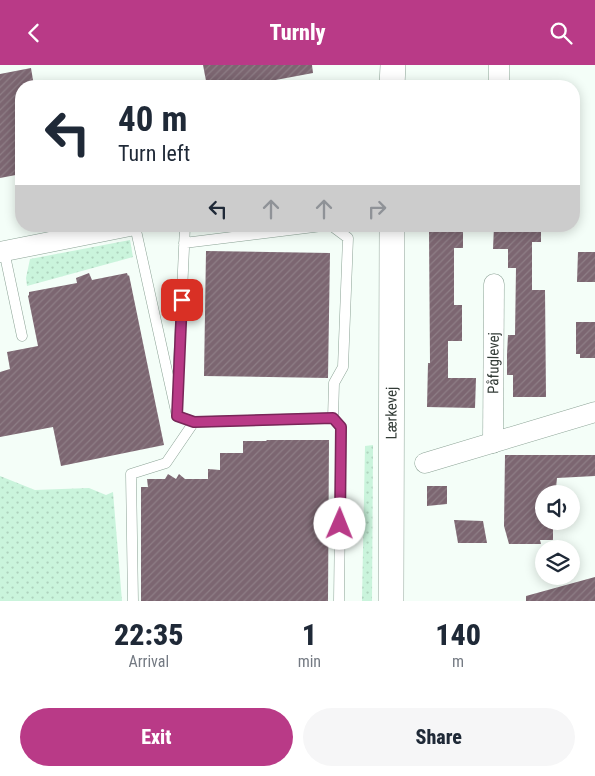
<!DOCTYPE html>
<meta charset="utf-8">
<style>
:root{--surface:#fff;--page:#f6f6f7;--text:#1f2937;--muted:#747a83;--accent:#b93a87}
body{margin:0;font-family:"Roboto Condensed",sans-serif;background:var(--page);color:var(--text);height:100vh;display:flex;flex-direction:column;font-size:19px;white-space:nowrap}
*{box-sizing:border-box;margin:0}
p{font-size:16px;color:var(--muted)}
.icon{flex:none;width:28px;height:28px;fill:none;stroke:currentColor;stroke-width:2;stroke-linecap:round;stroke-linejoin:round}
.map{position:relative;height:536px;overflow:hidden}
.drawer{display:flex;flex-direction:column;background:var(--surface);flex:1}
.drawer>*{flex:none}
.top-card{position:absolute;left:15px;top:15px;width:565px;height:152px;border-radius:20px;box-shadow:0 2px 12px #0003;background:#fff;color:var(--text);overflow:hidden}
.controls{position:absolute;left:535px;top:420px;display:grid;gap:10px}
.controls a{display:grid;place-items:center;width:45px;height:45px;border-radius:50%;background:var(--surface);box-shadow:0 2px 12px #0003;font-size:25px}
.pin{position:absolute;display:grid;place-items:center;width:42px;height:42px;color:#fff;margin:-21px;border-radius:10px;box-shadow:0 2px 8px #0006}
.me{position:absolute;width:55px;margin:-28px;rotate:1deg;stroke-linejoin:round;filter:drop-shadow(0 0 4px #0008)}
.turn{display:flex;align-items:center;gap:18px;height:105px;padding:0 20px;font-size:22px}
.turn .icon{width:65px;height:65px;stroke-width:2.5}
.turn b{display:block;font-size:35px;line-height:42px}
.lanes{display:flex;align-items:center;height:48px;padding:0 20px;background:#0003;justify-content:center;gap:25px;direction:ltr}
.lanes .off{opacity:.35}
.eta{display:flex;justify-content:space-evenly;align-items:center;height:85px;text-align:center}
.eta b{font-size:30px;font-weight:800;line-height:35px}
.cta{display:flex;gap:10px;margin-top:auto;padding:10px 20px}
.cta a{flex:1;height:58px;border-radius:30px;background:var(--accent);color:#fff;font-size:20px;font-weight:800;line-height:58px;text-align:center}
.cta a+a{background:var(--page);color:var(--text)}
header{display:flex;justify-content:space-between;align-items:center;height:65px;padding:0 20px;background:var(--accent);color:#fff;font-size:22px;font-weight:800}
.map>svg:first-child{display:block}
.grass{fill:url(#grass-dots)}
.building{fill:url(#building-hatch)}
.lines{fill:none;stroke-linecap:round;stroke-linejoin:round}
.service-casing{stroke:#8ca396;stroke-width:11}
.minor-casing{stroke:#8ca396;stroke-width:21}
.tertiary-casing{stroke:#8ca396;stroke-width:26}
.service{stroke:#fff;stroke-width:10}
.minor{stroke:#fff;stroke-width:20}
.tertiary{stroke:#fff;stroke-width:25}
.route-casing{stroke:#782658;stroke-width:12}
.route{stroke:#b93a87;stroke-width:9}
.labels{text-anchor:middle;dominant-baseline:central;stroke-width:5;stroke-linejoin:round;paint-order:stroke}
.street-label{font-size:15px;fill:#323b36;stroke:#fff}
</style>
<header><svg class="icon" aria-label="back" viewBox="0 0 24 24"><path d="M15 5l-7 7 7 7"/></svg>Turnly<svg class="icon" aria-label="search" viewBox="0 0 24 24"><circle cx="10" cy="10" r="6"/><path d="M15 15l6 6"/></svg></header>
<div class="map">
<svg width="595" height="536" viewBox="0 0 595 536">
<defs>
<pattern id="grass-dots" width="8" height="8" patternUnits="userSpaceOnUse" patternTransform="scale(1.25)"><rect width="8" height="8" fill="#caf4dc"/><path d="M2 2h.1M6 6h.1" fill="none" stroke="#aed2bd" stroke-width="1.8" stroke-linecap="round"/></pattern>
<pattern id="building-hatch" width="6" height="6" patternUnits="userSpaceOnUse" patternTransform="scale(1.25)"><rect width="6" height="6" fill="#7c6671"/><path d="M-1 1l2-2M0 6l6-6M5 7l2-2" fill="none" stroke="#8e7e86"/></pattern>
</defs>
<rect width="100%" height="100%" fill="#f4fef8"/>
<!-- grass -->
<path class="grass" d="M130 175 133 192 27 221 26 213 30 194Z
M373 380 372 536H362L365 381Z
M0 411 35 425 89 423 106 430 113 427 122 536H0Z"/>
<!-- building -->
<path class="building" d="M203 0H312L313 8 265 17 266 21H207Z
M31 3 34 21H21V109L0 113V9Z
M494 161H541V177H532V225H545L546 332H513V310H507V289L508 270H515L516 203H508V184H493Z
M429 165H463V183H454V240H462V276H448V313H476L475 343 427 342 428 298H430Z
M206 186 330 188 328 313 204 311Z
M578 187H595V217H577Z
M89 208 92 215 127 208 128 211 129 210 164 380 61 401 53 362 0 372V307L10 304 7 287 38 281 28 231 29 230V227L77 218 76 213Z
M576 257H595V293H580V289H576Z
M266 375H329L328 536H141V422H148L147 414H165L168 409 176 414 179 409 185 414H208V404L220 405V388H243V376H267Z
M505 390H595V411L557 413 556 423H547V429H544V456H553V475H540L541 479H509L504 461Z
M427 421H447V439L427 441Z
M454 455 483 456 487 478H458Z
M595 512V536H526V531Z"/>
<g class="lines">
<!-- service casing -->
<g class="service-casing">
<path id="service" d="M135 161 177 351
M184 178 322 161
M4 186 22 271
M177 338 185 161
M177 351 194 357 333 353 334 318 343 302 348 173 332 161
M333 353 341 363 339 536
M133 536 131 409 166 398 194 357"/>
</g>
<!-- minor casing -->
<g class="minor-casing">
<g id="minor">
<path d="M499 0V21"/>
<path d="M0 187 130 161"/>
<path id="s1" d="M493 378 494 219"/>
<path d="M425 398 595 347"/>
</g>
</g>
<!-- tertiary casing -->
<g class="tertiary-casing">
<g id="tertiary">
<path d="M392 21 393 0"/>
<path id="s2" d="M391 536 392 161"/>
</g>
</g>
<!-- service -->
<use href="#service" class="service"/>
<!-- minor -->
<use href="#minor" class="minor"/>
<!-- tertiary -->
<use href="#tertiary" class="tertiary"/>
</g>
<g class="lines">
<!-- route casing -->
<g class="route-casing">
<path id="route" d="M182 235 177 351 194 357 333 353 341 362 340 459"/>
</g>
<!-- route -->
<use href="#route" class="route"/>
</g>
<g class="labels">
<!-- street labels -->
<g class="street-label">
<text stroke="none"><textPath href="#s1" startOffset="80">Påfuglevej</textPath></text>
<text stroke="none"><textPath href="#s2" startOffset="188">Lærkevej</textPath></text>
</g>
</g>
</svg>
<div class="controls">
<a><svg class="icon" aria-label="sound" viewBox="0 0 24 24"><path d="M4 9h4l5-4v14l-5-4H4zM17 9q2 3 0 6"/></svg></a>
<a><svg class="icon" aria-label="layers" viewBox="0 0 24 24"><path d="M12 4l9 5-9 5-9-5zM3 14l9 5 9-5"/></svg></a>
</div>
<div class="pin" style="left:182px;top:235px;background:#d93025"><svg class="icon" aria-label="arrive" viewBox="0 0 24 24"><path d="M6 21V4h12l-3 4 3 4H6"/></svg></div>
<svg class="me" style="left:340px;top:459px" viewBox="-20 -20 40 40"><circle r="19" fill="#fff"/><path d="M0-13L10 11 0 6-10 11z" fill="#b93a87"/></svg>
<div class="top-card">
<div class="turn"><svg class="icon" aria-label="left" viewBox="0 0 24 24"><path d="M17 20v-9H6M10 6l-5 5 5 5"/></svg><div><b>40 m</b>Turn left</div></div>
<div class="lanes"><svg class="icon" aria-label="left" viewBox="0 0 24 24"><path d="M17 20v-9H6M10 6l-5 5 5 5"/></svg><svg class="icon off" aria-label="ahead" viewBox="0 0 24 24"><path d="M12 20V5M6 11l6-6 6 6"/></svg><svg class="icon off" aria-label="ahead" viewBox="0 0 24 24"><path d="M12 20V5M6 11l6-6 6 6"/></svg><svg class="icon off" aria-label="right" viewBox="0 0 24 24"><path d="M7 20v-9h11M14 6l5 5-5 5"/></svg></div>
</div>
</div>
<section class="drawer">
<div class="eta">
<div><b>22:35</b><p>Arrival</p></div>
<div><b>1</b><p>min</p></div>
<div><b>140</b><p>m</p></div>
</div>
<div class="cta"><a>Exit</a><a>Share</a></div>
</section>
